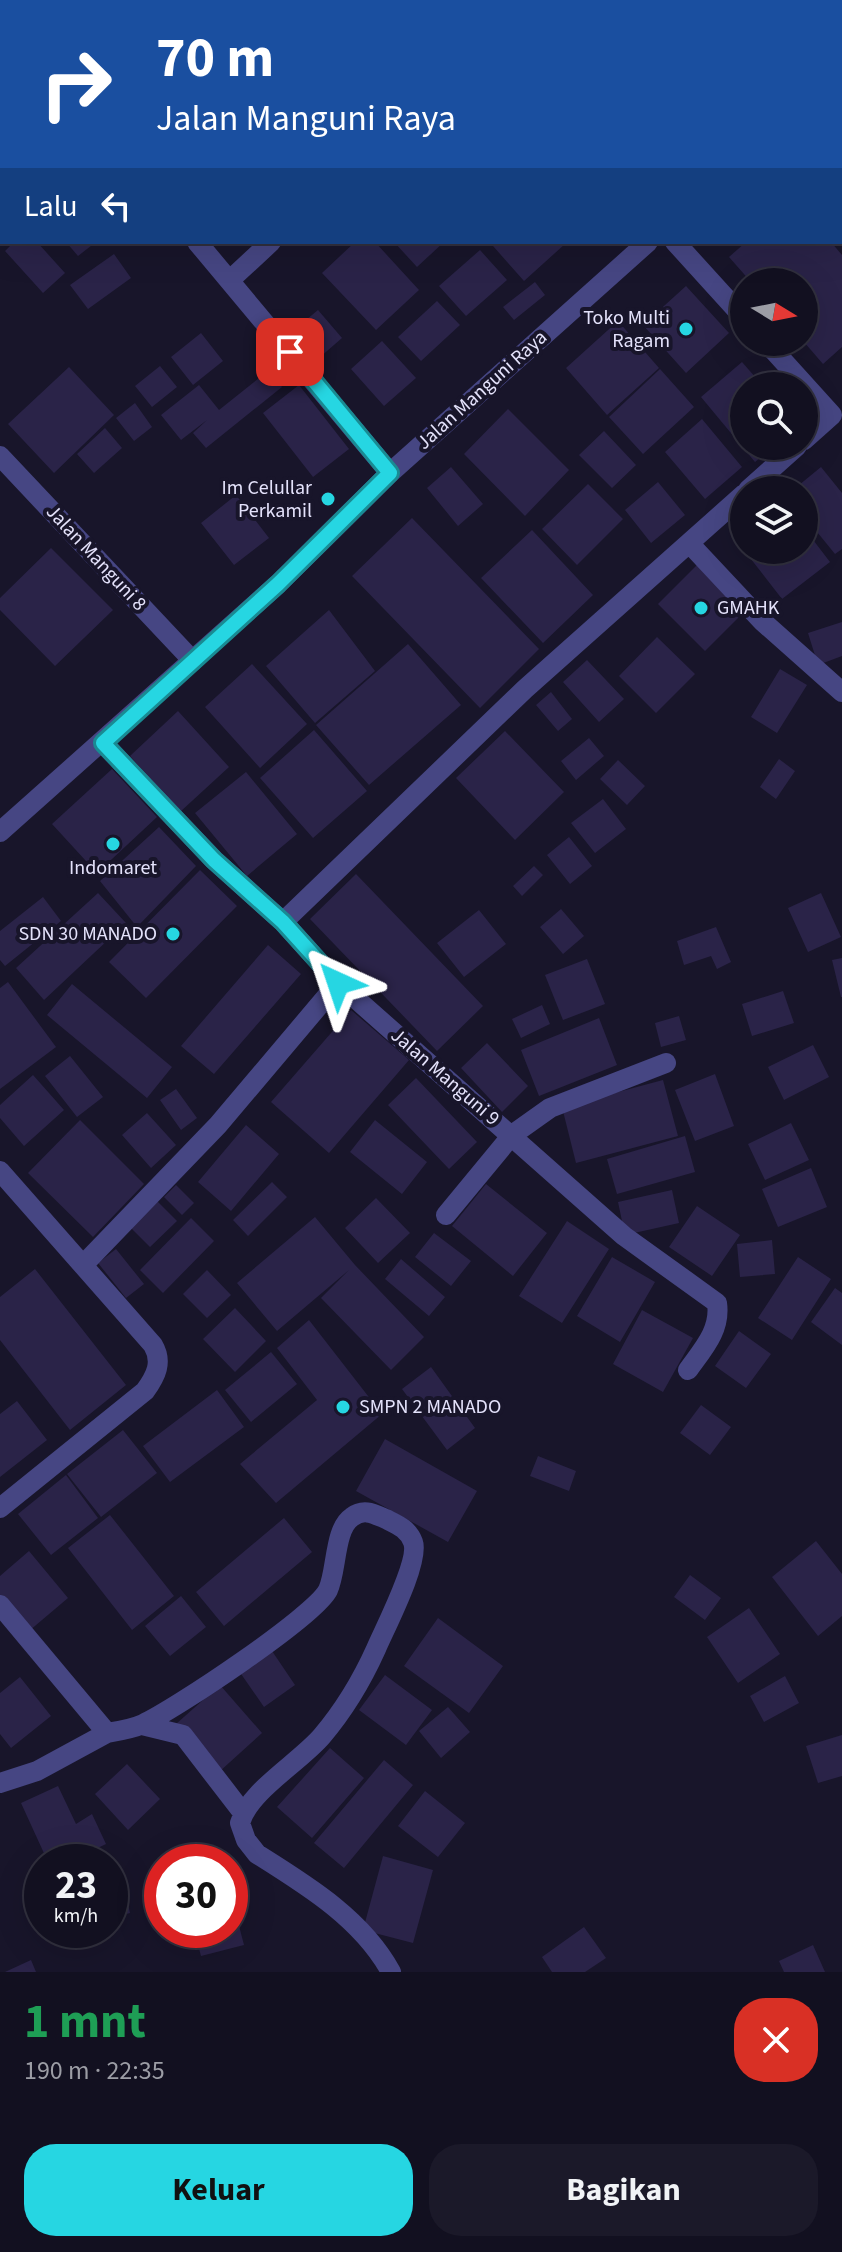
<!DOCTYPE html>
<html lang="id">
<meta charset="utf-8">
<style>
:root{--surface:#121020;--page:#1b1929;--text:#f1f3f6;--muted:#9c9da5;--line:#31303e;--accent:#26d6e2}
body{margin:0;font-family:"Source Sans 3",sans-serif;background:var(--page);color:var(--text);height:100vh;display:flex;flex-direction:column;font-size:30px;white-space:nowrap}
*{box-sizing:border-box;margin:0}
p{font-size:26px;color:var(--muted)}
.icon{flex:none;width:44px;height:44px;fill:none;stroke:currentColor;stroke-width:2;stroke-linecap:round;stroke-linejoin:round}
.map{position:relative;height:1972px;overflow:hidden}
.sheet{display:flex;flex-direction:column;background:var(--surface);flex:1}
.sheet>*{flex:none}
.banner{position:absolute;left:0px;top:0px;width:842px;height:244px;box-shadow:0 8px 32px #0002,0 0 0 2px var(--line);background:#1a4fa0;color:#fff;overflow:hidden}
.needle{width:52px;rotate:100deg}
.tools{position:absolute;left:730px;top:268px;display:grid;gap:16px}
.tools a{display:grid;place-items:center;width:88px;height:88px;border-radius:50%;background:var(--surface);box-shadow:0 8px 32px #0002,0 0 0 2px var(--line);font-size:40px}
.speed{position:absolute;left:24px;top:1844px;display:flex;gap:16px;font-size:40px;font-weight:700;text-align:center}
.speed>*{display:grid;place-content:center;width:104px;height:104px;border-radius:50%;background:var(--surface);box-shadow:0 8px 32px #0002,0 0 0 2px var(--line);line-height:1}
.speed small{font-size:20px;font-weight:400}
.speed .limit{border:12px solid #d22;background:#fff;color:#111}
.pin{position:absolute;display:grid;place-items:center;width:68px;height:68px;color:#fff;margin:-34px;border-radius:16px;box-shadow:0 4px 12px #0006}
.me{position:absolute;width:88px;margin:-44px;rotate:318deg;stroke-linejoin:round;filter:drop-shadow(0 0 6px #0008)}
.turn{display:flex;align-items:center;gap:28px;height:168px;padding:0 24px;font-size:36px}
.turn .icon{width:104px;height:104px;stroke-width:2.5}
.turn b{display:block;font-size:56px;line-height:68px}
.then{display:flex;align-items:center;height:76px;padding:0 24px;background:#0003;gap:16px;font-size:30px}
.round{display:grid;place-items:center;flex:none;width:84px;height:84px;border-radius:32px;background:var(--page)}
.head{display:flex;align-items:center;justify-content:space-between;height:136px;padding:0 24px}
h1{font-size:48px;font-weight:700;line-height:60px;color:#1e9e55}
.cta{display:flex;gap:16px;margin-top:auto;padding:16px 24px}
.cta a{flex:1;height:92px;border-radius:32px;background:var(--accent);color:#111;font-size:32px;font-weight:700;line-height:92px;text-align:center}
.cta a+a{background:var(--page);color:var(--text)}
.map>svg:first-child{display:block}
.building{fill:#2a2348}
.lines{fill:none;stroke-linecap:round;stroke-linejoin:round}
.minor{stroke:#464683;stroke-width:20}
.route-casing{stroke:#198b93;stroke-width:20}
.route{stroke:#26d6e2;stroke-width:14}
.poi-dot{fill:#26d6e2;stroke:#18152a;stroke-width:3}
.labels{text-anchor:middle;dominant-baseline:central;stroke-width:8;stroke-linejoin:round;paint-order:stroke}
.poi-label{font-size:20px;fill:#e4e2fb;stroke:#18152a;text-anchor:end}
.street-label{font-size:20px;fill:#e4e2fb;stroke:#18152a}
</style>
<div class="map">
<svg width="842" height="1972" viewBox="0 0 842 1972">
<rect width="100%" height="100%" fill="#18152a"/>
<!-- building -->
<path class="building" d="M14 242H37L65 273 43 293 5 251Z
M66 242H96L78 256Z
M355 242H375L419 290 376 330 322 273Z
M394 242H444L417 267Z
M498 242H563L565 244 524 281 493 246Z
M746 242H831L842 255V347L823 364 804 342V282H751L729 257Z
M480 250 507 280 466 316 439 286Z
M114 254 131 278 88 309 70 285Z
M535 282 545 295 514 320 503 307Z
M686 286 729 333 686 373 643 325Z
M437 301 460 325 421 361 398 337Z
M318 310 342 338 319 358 294 330Z
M618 321 659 368 607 415 566 368Z
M201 333 223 361 193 385 171 357Z
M382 341 416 378 384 406 351 369Z
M742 362 763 386H744V446H775L755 462 701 397Z
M160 366 177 387 152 407 135 386Z
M69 367 114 415 54 473 8 424Z
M660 369 694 407 643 454 609 417Z
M269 370 282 387 206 448 193 433 207 420 181 440 161 415 199 385 219 410Z
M299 385 349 449 313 477 263 413Z
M135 403 152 427 134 441 116 418Z
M508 409 569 470 525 516 464 454Z
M702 419 742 467 705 499 665 452Z
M105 428 122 448 94 473 77 454Z
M604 431 636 465 612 488 579 455Z
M451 467 483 504 458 526 427 488Z
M821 467 842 493V549L835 554 804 516V490H793Z
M658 482 685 515 651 543 625 510Z
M588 484 623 519 577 565 542 529Z
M236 495 269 538 234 565 201 523Z
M412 518 539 649 480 708 352 576Z
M804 528 830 562 782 599 747 554 752 550H804Z
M532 530 593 595 543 643 481 578Z
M51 548 113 610 55 666 0 610V598Z
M697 565 744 612 705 651 658 604Z
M329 610 375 671 315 723 266 666Z
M842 622V656L818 665 808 633Z
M657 637 695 674 656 713 619 676Z
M408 644 461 705 369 785 316 725Z
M587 660 624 699 599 722 563 682Z
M252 664 307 724 260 768 205 707Z
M780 669 807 685 777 733 751 717Z
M551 692 572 719 558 731 536 705Z
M178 711 229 767 180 812 130 756Z
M314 730 367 791 313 838 260 778Z
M505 731 564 792 515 840 456 778Z
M589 738 604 756 576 780 561 761Z
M779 759 795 771 776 799 760 787Z
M618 760 645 786 627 805 600 779Z
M112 769 157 817 97 873 52 824Z
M246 772 297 834 247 876 195 813Z
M603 799 626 829 595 853 571 823Z
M159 827 196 866 137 927 100 881Z
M569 837 592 866 570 884 547 855Z
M534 866 543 875 522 896 513 886Z
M200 870 237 906 146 998 109 962Z
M356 874 483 1006 437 1051 310 919Z
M98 893 126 923 44 1000 16 968Z
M821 893 841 937 808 952 788 908Z
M43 897 61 921 5 966 0 960V931Z
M561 909 584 936 563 954 540 927Z
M479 910 506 944 464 977 437 943Z
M716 927 731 962 717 969 711 956 684 965 677 941Z
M268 945 301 974 214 1074 181 1046Z
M842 958V997H841L832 960Z
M587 959 605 1004 563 1020 545 975Z
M8 982 56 1047 0 1089V988Z
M72 984 172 1067 147 1098 47 1015Z
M783 991 794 1023 752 1036 742 1004Z
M542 1005 550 1024 521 1038 512 1019Z
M351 1010 409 1060 329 1153 271 1102Z
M679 1016 686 1040 661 1047 655 1023Z
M599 1018 617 1065 539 1096 521 1050Z
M487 1043 528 1086 502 1112 461 1068Z
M813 1045 829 1077 784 1100 768 1067Z
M70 1056 103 1097 77 1117 45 1076Z
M715 1074 734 1126 695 1141 675 1090Z
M33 1075 64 1110 24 1146 0 1118V1105Z
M416 1078 477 1142 449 1169 388 1105Z
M663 1080 678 1136 576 1163 562 1107Z
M176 1089 197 1118 181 1130 160 1100Z
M147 1113 176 1145 151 1168 122 1135Z
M80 1120 144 1184 93 1237 28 1173Z
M375 1120 427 1162 402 1194 350 1152Z
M791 1123 809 1160 765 1180 748 1144Z
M246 1125 279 1154 231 1211 198 1182Z
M685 1136 695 1172 617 1194 607 1159Z
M811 1168 827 1207 778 1227 762 1189Z
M272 1182 287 1197 248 1236 233 1220Z
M486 1184 547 1233 513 1276 452 1226Z
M176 1185 194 1203 182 1215 164 1197Z
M672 1190 679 1223 625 1235 618 1202Z
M376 1198 410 1233 378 1263 345 1228Z
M157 1201 177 1221 150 1247 131 1228Z
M697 1206 740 1235 712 1276 669 1247Z
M315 1217 355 1265 424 1337 391 1370 321 1298 349 1270 277 1331 237 1283Z
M191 1218 214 1241 163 1293 140 1270Z
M567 1221 609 1249 562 1323 519 1296Z
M434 1233 471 1261 451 1286 415 1257Z
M772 1240 775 1274 740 1277 737 1244Z
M116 1249 144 1284 126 1298 98 1263Z
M612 1257 655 1282 620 1342 577 1316Z
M798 1257 831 1279 792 1340 758 1318Z
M401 1259 445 1297 429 1316 385 1279Z
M35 1269 126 1385 70 1430 0 1340V1297Z
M207 1270 231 1295 207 1318 183 1294Z
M835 1288 842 1293V1345L811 1322Z
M235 1308 266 1341 235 1372 203 1339Z
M642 1310 693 1338 663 1392 613 1364Z
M309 1320 382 1414 276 1503 240 1464 317 1400 277 1348Z
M739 1331 771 1354 746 1388 715 1366Z
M271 1352 297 1384 251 1422 225 1390Z
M431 1367 475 1428 447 1450 402 1389Z
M217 1390 244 1427 170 1482 143 1446Z
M17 1401 47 1440 0 1477V1414Z
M701 1405 731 1427 710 1455 680 1433Z
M123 1430 157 1473 101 1517 67 1474Z
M385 1439 477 1491 448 1542 356 1491Z
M538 1456 576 1471 569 1491 530 1476Z
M66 1475 98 1518 51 1555 18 1514Z
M110 1515 174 1596 132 1630 68 1548Z
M284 1518 312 1552 224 1626 196 1592Z
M816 1541 842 1574V1616L818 1636 772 1577Z
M29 1551 68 1598 29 1631 0 1597V1576Z
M690 1575 721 1598 705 1620 674 1597Z
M181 1596 206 1627 170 1656 145 1626Z
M749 1608 780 1654 738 1683 707 1637Z
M438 1618 503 1666 469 1713 404 1666Z
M270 1648 295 1685 264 1707 239 1671Z
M385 1675 432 1710 406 1745 359 1710Z
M785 1676 799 1703 764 1722 750 1696Z
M20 1677 51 1716 11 1748 0 1734V1693Z
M220 1685 262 1733 219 1772 176 1724Z
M448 1707 470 1732 441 1758 419 1731Z
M842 1735V1776L818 1783 806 1746Z
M330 1748 364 1778 312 1838 277 1807Z
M384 1760 413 1785 344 1868 314 1843Z
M127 1764 160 1799 128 1830 95 1794Z
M58 1786 76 1824 92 1814 106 1844 69 1862H48L21 1803Z
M425 1791 465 1823 438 1857 398 1826Z
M383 1856 433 1870 413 1943 363 1930Z
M121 1875 130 1913 110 1918V1878Z
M237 1918 244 1945 201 1956 194 1930H230V1920Z
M584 1927 606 1958 585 1972H552L542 1957Z
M813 1945 825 1972H784L779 1961Z
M31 1960 36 1972H5Z"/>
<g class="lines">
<!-- minor -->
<path class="minor" d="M243 2 245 0
M536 2 538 0
M840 57 842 55
M0 235 2 233
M197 242 390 473
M675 242 744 318
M230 280 271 242
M766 342 832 415 804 440
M0 456 193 661
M748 490 797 446
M689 543 762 621 842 692
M103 743 214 860 283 922 338 983 624 1236 717 1303C721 1330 703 1349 688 1370
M0 832 278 584 390 473 648 242
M283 922 525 689 744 494
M0 1171 153 1345C163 1362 156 1376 145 1391L0 1508
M446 1215 512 1135 550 1108 666 1063
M85 1263 218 1125 338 983
M0 1605 107 1733 37 1771 0 1783
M142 1725 183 1735 243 1813
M107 1733C119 1731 132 1729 143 1724 174 1710 315 1616 328 1590 337 1571 334 1529 352 1517 364 1508 374 1514 386 1519 398 1525 408 1529 413 1542 420 1561 385 1628 376 1649 362 1680 344 1710 322 1736 300 1762 249 1791 240 1823L246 1840 257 1854C308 1886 362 1919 391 1972"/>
</g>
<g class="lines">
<!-- route casing -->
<g class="route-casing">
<path id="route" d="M290 352 390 473 278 584 103 743 214 860 283 922 338 983"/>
</g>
<!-- route -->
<use href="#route" class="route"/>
</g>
<!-- markers -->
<g class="poi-dot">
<circle cx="686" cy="329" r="8"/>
<circle cx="328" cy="499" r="8"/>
<circle cx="701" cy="608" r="8"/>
<circle cx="113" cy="844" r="8"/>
<circle cx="173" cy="934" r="8"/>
<circle cx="343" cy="1407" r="8"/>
</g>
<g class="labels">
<!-- poi labels -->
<g class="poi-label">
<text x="670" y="318">Toko Multi<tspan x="670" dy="23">Ragam</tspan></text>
<text x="312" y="488">Im Celullar<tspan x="312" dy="23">Perkamil</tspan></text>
<text x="717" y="608" text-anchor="start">GMAHK</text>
<text x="113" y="868" text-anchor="middle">Indomaret</text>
<text x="157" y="934">SDN 30 MANADO</text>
<text x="359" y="1407" text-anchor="start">SMPN 2 MANADO</text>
</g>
<!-- street labels -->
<g class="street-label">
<text transform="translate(482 390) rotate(-42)">Jalan Manguni Raya</text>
<text transform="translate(96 558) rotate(47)">Jalan Manguni 8</text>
<text transform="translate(445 1077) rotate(41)">Jalan Manguni 9</text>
</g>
</g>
</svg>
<div class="tools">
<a><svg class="needle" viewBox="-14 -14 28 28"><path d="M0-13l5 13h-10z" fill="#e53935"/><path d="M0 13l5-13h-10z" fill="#9c9da5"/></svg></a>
<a><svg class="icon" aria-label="search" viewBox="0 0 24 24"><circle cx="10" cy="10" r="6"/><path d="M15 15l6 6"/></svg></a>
<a><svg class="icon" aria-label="layers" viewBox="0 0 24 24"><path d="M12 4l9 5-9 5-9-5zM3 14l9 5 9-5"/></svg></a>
</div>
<div class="speed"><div>23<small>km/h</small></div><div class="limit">30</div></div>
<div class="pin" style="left:290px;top:352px;background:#d93025"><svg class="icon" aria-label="arrive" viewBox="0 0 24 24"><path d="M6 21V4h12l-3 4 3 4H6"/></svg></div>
<svg class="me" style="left:338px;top:983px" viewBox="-20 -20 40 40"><path d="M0-17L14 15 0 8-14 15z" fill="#26d6e2" stroke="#fff" stroke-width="4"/></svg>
<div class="banner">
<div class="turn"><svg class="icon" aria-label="right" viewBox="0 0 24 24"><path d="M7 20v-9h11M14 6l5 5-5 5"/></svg><div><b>70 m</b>Jalan Manguni Raya</div></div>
<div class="then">Lalu<svg class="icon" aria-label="left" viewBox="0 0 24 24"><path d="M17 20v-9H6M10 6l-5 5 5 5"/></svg></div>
</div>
</div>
<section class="sheet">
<div class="head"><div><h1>1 mnt</h1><p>190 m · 22:35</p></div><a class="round" style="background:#d93025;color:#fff"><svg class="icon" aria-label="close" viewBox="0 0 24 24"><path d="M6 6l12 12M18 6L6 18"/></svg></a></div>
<div class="cta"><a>Keluar</a><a>Bagikan</a></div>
</section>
